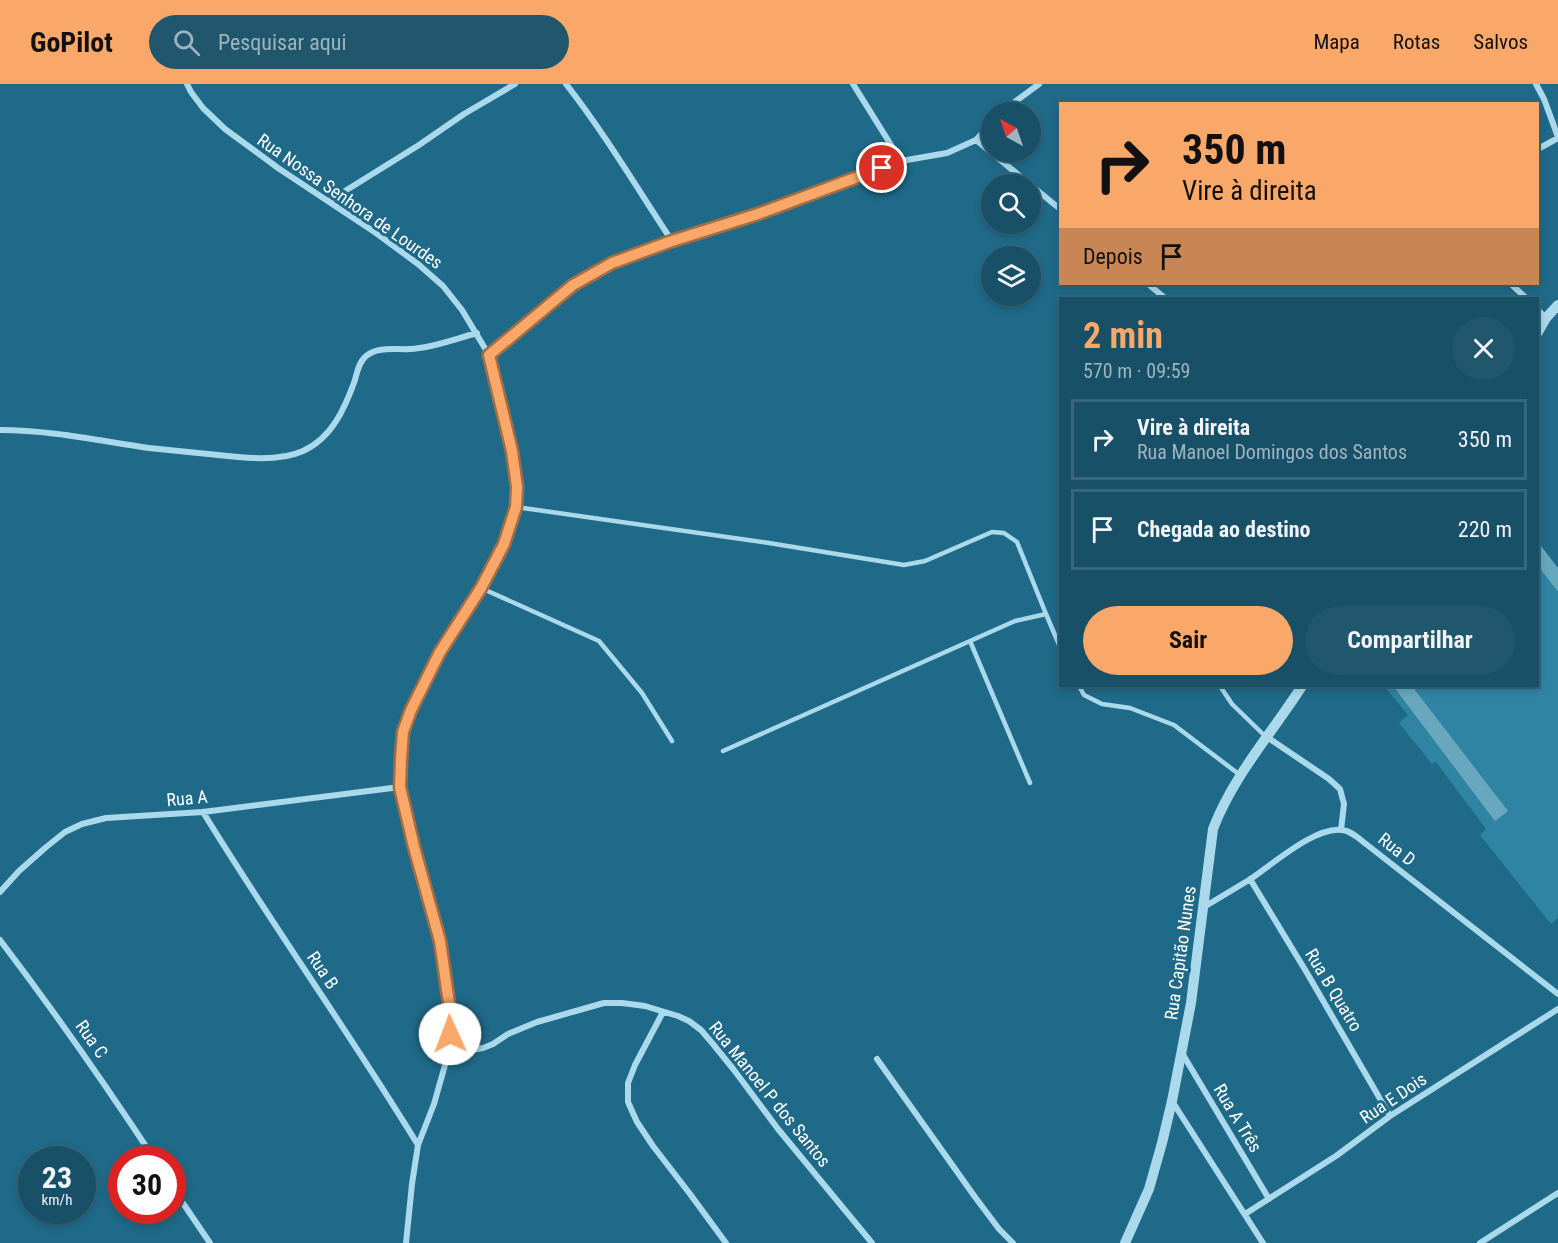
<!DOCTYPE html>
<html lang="pt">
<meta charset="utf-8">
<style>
:root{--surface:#175067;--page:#20576d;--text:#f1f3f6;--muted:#9eb5c0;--line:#36677b;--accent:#f9a869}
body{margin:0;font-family:"Roboto Condensed",sans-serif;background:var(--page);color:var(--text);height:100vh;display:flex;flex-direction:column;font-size:22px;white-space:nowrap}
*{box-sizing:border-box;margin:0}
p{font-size:20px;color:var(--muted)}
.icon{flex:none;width:33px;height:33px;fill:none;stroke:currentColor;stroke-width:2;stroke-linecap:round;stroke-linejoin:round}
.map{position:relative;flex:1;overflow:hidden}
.details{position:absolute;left:1059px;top:213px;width:480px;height:390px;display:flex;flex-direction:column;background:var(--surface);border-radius:0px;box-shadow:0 3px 9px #0003,0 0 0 2px var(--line)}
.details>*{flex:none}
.top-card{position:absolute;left:1059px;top:18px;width:480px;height:183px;border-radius:0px;box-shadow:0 3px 9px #0003,0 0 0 2px var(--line);background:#f9a869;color:#111;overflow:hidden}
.needle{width:39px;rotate:320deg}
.fabs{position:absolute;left:981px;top:18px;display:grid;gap:12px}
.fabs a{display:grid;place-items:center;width:60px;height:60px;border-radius:50%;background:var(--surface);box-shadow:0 3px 9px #0003,0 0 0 2px var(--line);font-size:30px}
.speed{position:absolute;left:18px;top:1062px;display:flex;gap:12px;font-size:30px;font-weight:700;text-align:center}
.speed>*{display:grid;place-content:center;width:78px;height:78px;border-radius:50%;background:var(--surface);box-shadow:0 3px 9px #0003,0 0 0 2px var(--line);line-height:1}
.speed small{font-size:15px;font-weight:400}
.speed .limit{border:9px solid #d22;background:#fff;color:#111}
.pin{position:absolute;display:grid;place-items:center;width:51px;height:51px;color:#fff;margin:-26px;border:3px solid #fff;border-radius:50%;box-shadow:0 2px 6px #0007}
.me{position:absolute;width:66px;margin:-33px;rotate:358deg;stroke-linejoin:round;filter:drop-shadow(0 0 4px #0008)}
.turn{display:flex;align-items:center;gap:21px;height:126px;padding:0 24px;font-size:27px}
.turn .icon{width:78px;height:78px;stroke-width:2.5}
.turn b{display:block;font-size:42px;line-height:51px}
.then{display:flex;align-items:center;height:57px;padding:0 24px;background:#0003;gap:12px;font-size:22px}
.round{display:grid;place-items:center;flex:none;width:63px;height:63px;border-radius:32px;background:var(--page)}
.headline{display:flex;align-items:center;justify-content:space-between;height:102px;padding:0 24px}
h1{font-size:36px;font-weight:700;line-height:45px;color:var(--accent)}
.action{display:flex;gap:12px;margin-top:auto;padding:12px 24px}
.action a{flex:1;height:69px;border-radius:36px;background:var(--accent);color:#111;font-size:24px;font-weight:700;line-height:69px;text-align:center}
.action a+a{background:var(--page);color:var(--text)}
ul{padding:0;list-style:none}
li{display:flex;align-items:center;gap:18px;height:81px;margin:0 12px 9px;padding:0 12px;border:3px solid var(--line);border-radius:0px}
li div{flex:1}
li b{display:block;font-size:22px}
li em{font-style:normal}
header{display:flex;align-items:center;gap:36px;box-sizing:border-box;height:84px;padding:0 30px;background:var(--accent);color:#111}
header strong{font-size:28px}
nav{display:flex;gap:33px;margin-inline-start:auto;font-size:21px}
.search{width:420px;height:54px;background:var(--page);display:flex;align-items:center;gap:15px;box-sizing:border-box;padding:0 21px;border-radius:33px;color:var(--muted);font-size:22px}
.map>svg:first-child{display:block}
.green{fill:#2f84a4}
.building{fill:#69a7bf}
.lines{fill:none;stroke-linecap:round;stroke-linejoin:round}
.service{stroke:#aad9eb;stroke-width:4.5}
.minor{stroke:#aad9eb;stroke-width:6}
.tertiary{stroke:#aad9eb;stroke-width:10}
.route-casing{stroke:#a26d44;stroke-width:15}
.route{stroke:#f9a869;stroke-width:10}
.labels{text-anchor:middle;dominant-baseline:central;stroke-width:6;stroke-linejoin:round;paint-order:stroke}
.street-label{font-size:18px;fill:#fff;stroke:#1f6a89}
</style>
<header>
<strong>GoPilot</strong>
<div class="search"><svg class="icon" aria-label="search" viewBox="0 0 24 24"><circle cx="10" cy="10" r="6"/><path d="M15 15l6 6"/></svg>Pesquisar aqui</div>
<nav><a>Mapa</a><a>Rotas</a><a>Salvos</a></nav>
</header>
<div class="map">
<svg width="1558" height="1159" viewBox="0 0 1558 1159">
<rect width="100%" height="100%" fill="#1f6a89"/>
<!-- green -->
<path class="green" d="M1538 482 1558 508V834L1551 840 1480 751 1486 745 1436 678 1432 680 1399 639 1408 631 1384 602H1393L1495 736 1507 726 1412 602H1538Z"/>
<!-- building -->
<path class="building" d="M1538 458 1558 484V508L1538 482Z
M1393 602H1412L1508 727 1495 737Z"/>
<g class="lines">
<!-- service -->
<path class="service" d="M516 423 769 459 904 481 925 477 992 448 1004 449 1017 458 1046 530
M481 504 599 557 642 609 672 657
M970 557 1030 699
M1079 602 1084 611 1102 620 1130 624 1174 641 1240 691
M1220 602 1232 620 1266 653
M723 667 1015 537 1046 530 1060 563"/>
<!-- minor -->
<path class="minor" d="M187 0 191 8 203 24 225 45 278 84 376 149 418 180 443 202 462 226 489 271 512 367 517 403 516 423 504 460 481 504 440 568 411 626 403 648 400 703 414 763 440 857 451 933 449 967 434 1020 418 1061 412 1100 406 1159
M566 0C605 50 637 104 672 157
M853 0 901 77
M1536 0 1544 15 1558 53
M1001 28 1039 0
M976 56 1060 125
M1538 65 1558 54
M329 117 419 61 464 30 515 0
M1148 200 1165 214
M1511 200 1526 214
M1538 226 1546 234
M489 271 573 201 612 179 672 157 758 130 901 77 947 69 976 56 992 38
M0 346C50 346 100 357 149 364 169 366 188 368 208 370 236 373 277 379 303 367 332 354 345 324 355 296 357 288 359 278 366 272 378 262 396 266 410 265 432 264 455 255 477 249
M1267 653 1329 695 1340 705 1344 720 1341 746
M203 728C272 841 349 948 418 1061
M1250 795 1307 889 1390 1032
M0 808 19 787 45 764 65 748 82 740 106 734 203 728 400 703
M1204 823C1219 814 1234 805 1249 796 1272 781 1315 742 1342 746 1352 747 1359 755 1366 760L1558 910
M0 856C54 927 105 1000 155 1076
M663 928 635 981 628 999V1018L637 1038 653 1062 690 1110 726 1159
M449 967 462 968 483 964 493 960 508 950 537 938 604 919H622L645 922 678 932 689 937 701 946 713 960 734 986 778 1045 872 1159
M1182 969 1269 1115
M877 975 975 1113 999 1145 1013 1159
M1172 1017 1263 1159
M172 1103 210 1159
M1245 1130 1336 1072 1390 1032 1558 925
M1480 1159 1558 1109"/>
<!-- tertiary -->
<path class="tertiary" d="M1538 248 1546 234 1558 221
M1125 1159 1149 1105 1162 1059 1172 1017 1191 919 1213 745C1233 692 1272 649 1302 602"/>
</g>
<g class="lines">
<!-- route casing -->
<g class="route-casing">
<path id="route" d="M450 950 451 933 440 857 414 763 400 703 401 675 403 648 411 626 440 568 481 504 504 460 516 423 517 403 512 367 489 271 573 201 612 179 672 157 758 130 882 84"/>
</g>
<!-- route -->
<use href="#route" class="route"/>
</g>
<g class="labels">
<!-- street labels -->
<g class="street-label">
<text transform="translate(350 117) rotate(35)">Rua Nossa Senhora de Lourdes</text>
<text transform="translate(187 714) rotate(-5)">Rua A</text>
<text transform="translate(1397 765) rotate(38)">Rua D</text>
<text transform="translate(1180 869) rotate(-82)">Rua Capitão Nunes</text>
<text transform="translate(323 886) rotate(56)">Rua B</text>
<text transform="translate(1334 906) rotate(59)">Rua B Quatro</text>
<text transform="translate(92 955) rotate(55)">Rua C</text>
<text transform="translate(770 1010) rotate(51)">Rua Manoel P dos Santos</text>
<text transform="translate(1393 1014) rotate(-34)">Rua E Dois</text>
<text transform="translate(1238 1034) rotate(59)">Rua A Três</text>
</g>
</g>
</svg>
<div class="fabs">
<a><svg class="needle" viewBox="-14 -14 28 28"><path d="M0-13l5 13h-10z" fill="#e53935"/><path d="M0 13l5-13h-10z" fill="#9eb5c0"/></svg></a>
<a><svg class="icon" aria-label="search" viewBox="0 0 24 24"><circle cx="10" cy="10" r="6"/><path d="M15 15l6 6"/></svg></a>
<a><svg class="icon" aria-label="layers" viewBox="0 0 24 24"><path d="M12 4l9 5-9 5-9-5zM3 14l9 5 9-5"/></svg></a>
</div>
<div class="speed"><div>23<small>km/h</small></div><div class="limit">30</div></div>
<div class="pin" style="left:882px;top:84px;background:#d93025"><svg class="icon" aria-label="arrive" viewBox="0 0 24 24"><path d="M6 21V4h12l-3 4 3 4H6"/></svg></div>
<svg class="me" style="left:450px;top:950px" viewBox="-20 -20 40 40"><circle r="19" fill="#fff"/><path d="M0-13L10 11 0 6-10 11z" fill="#f9a869"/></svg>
<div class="top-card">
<div class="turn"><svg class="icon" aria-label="right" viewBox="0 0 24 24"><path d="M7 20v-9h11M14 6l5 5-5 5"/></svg><div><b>350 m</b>Vire à direita</div></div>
<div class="then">Depois<svg class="icon" aria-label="arrive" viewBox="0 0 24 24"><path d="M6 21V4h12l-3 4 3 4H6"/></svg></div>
</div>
<section class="details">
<div class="headline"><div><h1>2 min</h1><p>570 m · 09:59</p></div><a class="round"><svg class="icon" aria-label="close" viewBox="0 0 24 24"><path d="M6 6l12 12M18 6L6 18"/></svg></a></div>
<ul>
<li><svg class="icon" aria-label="right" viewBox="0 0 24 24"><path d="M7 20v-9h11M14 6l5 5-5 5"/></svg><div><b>Vire à direita</b><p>Rua Manoel Domingos dos Santos</p></div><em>350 m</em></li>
<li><svg class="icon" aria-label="arrive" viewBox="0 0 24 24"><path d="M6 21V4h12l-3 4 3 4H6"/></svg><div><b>Chegada ao destino</b></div><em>220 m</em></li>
</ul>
<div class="action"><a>Sair</a><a>Compartilhar</a></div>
</section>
</div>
